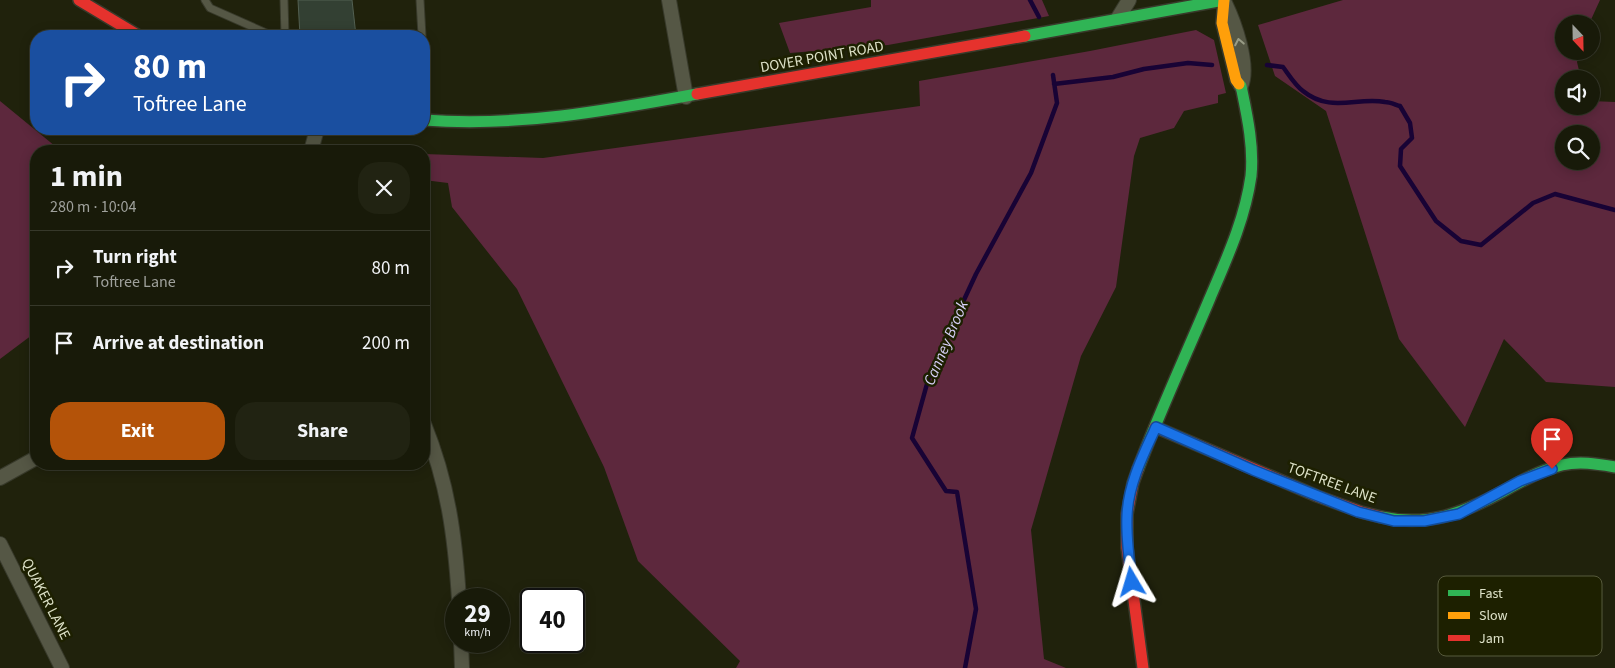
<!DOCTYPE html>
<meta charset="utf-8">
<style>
:root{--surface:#181a09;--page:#212312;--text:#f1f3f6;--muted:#9fa19c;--line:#36382a;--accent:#b45309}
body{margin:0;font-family:"Source Sans 3",sans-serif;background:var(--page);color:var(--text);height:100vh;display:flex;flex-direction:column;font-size:19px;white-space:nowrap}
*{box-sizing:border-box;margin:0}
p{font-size:16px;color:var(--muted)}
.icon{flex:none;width:28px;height:28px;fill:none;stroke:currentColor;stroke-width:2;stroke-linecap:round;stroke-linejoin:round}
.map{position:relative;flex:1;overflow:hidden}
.side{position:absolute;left:30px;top:145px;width:400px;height:325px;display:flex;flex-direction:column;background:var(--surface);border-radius:20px;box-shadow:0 2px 12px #0003,0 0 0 1px var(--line)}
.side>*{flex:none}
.guide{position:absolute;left:30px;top:30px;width:400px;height:105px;border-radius:20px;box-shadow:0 2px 12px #0003,0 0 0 1px var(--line);background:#1a4fa0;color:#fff;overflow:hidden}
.needle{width:32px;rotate:158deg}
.controls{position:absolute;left:1555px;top:15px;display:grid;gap:10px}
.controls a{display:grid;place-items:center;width:45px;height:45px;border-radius:50%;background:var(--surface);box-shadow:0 2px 12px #0003,0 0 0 1px var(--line);font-size:25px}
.speed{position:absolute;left:445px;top:588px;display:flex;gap:10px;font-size:25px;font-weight:700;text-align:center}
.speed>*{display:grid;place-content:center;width:65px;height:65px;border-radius:50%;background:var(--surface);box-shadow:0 2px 12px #0003,0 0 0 1px var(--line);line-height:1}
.speed small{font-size:12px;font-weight:400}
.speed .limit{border:2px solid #111;border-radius:8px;background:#fff;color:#111}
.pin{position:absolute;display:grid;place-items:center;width:42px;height:42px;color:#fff;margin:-51px -21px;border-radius:50% 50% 50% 0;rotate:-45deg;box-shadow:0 0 5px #0007}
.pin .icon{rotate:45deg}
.me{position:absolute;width:55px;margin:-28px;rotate:353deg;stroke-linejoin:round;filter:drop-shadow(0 0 4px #0008)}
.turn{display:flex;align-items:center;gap:18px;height:105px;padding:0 20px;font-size:22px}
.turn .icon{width:65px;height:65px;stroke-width:2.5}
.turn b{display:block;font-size:35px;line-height:42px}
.round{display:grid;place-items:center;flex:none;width:52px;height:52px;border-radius:20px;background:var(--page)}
.summary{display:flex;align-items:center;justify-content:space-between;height:85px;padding:0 20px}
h1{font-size:30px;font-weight:700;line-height:38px}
.primary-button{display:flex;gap:10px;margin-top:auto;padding:10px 20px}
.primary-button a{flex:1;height:58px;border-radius:20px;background:var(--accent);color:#fff;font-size:20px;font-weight:700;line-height:58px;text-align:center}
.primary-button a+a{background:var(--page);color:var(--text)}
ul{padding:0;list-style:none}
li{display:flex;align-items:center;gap:15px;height:75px;padding:0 20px;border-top:1px solid var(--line)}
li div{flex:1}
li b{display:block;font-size:19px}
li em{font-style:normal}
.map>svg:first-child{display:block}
.green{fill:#5d283d;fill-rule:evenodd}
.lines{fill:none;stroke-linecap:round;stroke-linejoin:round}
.stream{stroke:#180335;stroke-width:4.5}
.building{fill:#334033;stroke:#536052}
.lane-casing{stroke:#383a2b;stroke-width:9}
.street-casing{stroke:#383a2b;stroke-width:16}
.fast-casing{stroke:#383a2b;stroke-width:14}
.slow-casing{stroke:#383a2b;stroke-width:14}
.jam-casing{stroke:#383a2b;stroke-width:14}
.lane{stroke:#555745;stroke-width:7}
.street{stroke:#555745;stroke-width:14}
.fast{stroke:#30b455;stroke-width:11}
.slow{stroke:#ff9f0a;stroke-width:11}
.jam{stroke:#e5322d;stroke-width:11}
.oneway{stroke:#999c86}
.route-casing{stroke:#114b97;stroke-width:12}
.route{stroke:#1a73e8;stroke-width:9}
.labels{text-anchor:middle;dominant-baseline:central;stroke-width:5;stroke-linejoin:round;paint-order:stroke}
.street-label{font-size:15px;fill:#dde1c7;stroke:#1d2000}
.water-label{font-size:16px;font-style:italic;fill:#d7d0f7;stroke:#1d2000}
.key{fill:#1d2000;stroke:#575a3c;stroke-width:1}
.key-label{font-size:14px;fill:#dde1c7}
</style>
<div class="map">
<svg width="1615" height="668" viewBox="0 0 1615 668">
<rect width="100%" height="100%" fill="#20220c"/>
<!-- green -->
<path class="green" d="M871 0H1042L1049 16 888 45 790 53 779 23 871 7Z
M1343 0H1600L1589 24H1564V51H1580L1577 62 1581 79H1564V106H1591V101L1615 102V387L1546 382 1504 339 1465 427 1399 339 1326 111 1275 76 1258 25ZM1564 134H1591V161H1564Z
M1196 30 1214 40 1226 93 1218 95V103L1184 111 1174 128 1140 138 1134 156 1116 287 1081 356 1031 530 1044 659 1066 668H736L740 661 638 561 604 467 517 289 452 207 448 183 424 180V154L543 158 920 106 919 81 1090 51Z
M0 101 61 151H36V332L0 359Z"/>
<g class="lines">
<!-- stream -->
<path class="stream" d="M1030 0 1039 17
M1267 65 1283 67C1289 75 1295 85 1303 91 1330 113 1356 97 1385 102 1390 102 1396 105 1400 106L1410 123 1412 138 1401 149 1400 166 1436 221 1461 241 1481 245 1533 203 1555 194 1615 210
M1054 84 1113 77 1144 69 1188 63 1212 65
M965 668 976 609 957 492 946 491 912 438 930 373 976 274 1031 173 1057 103 1053 75"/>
</g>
<!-- building -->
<path class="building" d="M298 0H352L356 36H300Z"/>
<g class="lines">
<!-- lane casing -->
<g class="lane-casing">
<path id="lane" d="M205 0 210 8 273 36
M284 0 285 36
M420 0 422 36
M424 58 427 120"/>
</g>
<!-- street casing -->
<g class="street-casing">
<path id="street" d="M669 0 686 97
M1224 1C1234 21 1250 65 1241 86
M1118 18 1129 0
M311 151 317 129
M424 424C448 483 455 536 459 599
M0 478 36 458
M0 544 62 668
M461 641 462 668"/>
</g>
<!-- fast casing -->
<g class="fast-casing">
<path id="fast" d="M1025 36 1224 0
M424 120C518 127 605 111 697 94
M1138 469C1160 411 1186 355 1210 298 1227 258 1245 219 1251 176 1254 146 1247 115 1241 86L1239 84
M1381 517C1428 527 1461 514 1502 492 1521 481 1541 470 1562 465 1580 461 1597 464 1615 467"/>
</g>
<!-- slow casing -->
<g class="slow-casing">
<path id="slow" d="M1224 0 1222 23 1236 80 1239 84"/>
</g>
<!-- jam casing -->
<g class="jam-casing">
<path id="jam" d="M79 0 139 36
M697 94 1025 36
M1155 427 1317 496 1361 512 1381 517
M1138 469 1133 483 1127 514V548L1143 668"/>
</g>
<!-- lane -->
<use href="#lane" class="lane"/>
<!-- street -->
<use href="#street" class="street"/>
<!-- fast -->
<use href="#fast" class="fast"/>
<!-- slow -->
<use href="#slow" class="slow"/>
<!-- jam -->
<use href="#jam" class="jam"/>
</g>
<!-- one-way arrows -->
<defs><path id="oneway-chevron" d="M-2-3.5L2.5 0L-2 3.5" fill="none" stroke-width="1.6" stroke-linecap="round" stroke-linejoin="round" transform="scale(1.25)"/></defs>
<use class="oneway" href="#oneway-chevron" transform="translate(1239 42) rotate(-101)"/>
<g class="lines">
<!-- route casing -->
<g class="route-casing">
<path id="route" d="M1132 582C1129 560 1126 538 1127 516 1128 485 1143 455 1156 427L1253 470 1358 512 1394 521H1424L1459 514 1520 481 1552 469"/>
</g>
<!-- route -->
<use href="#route" class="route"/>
</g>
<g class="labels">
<!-- street labels -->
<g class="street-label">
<text transform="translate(822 57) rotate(-10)">DOVER POINT ROAD</text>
<text transform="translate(1332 483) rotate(20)">TOFTREE LANE</text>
<text transform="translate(46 599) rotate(63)">QUAKER LANE</text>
</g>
<!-- water labels -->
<g class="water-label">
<text transform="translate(946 343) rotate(-67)">Canney Brook</text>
</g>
</g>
<!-- legend -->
<rect x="1438" y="576" width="164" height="80" rx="8" class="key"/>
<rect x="1448" y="590" width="22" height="6" fill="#30b455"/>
<rect x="1448" y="612" width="22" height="7" fill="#ff9f0a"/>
<rect x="1448" y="635" width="22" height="6" fill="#e5322d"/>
<g class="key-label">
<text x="1479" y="598">Fast</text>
<text x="1479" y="620">Slow</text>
<text x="1479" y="643">Jam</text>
</g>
</svg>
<div class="controls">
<a><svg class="needle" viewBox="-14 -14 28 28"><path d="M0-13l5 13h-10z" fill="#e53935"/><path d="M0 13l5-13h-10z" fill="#9fa19c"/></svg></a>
<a><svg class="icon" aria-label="sound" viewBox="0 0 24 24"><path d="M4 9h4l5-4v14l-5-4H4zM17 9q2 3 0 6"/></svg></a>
<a><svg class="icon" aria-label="search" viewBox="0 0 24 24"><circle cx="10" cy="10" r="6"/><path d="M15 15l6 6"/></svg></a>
</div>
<div class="speed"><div>29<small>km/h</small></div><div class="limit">40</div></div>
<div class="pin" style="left:1552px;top:469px;background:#d93025"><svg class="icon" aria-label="arrive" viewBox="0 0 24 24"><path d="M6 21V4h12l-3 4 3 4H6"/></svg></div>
<svg class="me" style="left:1132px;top:582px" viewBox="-20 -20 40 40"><path d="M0-17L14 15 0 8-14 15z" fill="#1a73e8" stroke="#fff" stroke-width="4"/></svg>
<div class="guide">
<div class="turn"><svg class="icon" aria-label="right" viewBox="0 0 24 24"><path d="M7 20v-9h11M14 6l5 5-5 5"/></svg><div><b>80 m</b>Toftree Lane</div></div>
</div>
<section class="side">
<div class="summary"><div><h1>1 min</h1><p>280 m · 10:04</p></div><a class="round"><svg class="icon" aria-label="close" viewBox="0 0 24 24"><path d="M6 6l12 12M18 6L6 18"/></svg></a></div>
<ul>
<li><svg class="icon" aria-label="right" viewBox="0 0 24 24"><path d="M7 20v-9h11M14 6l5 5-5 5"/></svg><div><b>Turn right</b><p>Toftree Lane</p></div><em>80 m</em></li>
<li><svg class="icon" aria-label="arrive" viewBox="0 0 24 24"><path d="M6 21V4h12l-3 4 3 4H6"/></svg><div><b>Arrive at destination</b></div><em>200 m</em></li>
</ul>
<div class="primary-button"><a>Exit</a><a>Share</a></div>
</section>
</div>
